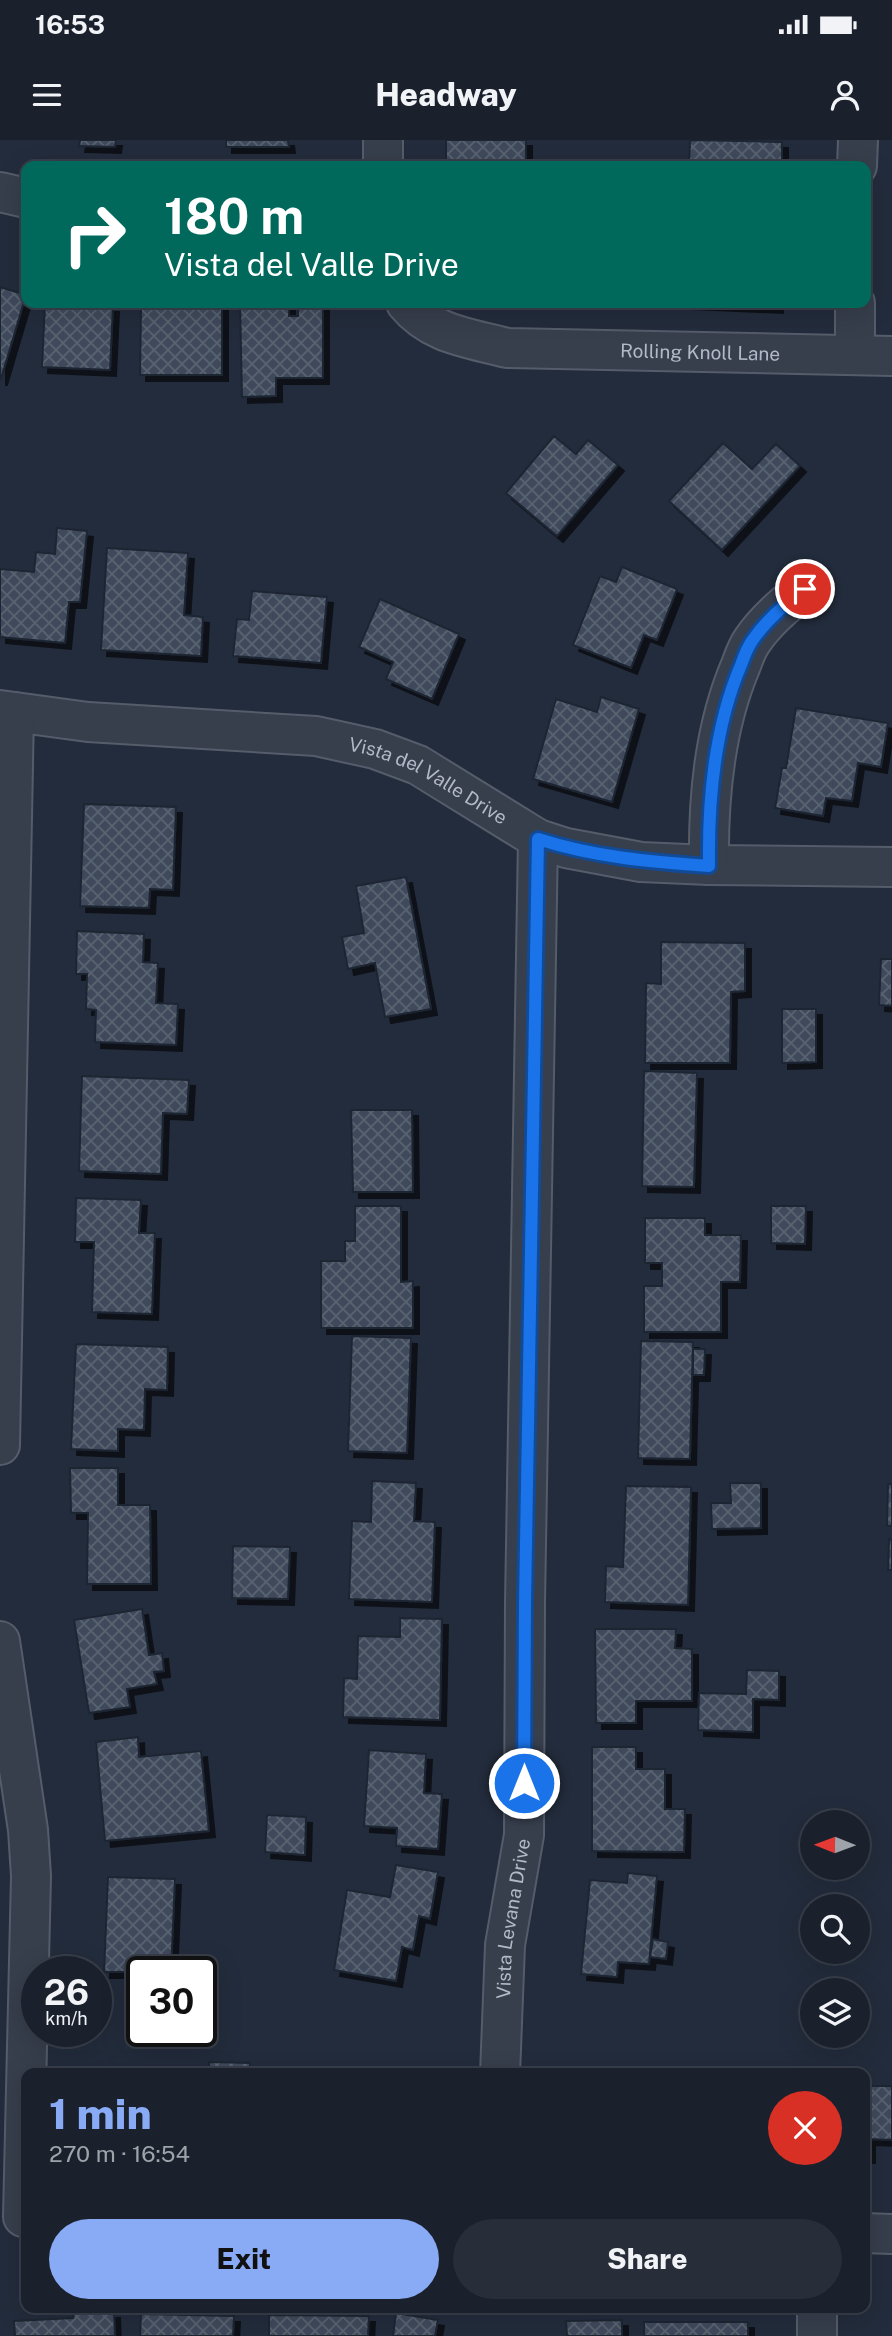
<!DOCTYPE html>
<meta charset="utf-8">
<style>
:root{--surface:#1a212d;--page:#272e39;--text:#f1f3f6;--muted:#9fa3aa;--line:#383e49;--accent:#89abf6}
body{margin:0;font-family:"Public Sans",sans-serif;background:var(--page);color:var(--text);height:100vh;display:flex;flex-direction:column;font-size:26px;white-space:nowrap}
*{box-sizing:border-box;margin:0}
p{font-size:23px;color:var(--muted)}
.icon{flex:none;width:38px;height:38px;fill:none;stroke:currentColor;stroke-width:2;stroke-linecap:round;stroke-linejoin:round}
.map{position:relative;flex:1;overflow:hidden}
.drawer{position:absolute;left:21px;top:1928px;width:849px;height:245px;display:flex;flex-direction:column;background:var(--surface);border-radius:14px;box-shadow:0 7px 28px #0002,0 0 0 2px var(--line)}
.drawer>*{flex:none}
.hud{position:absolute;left:21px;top:21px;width:850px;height:147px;border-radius:14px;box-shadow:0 7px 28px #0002,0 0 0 2px var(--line);background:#00695c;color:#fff;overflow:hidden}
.needle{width:46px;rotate:271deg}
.tools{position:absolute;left:800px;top:1670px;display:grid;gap:14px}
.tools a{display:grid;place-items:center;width:70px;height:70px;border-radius:50%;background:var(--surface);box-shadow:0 7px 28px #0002,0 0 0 2px var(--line);font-size:35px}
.speed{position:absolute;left:21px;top:1816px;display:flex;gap:14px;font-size:35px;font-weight:700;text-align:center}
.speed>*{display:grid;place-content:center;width:91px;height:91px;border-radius:50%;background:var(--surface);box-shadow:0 7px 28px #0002,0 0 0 2px var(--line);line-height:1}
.speed small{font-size:18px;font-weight:400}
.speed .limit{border:4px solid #111;border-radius:10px;background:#fff;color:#111}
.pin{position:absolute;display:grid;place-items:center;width:60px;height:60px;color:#fff;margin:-30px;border:4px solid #fff;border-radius:50%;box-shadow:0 2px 7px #0007}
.me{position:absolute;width:77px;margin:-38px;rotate:0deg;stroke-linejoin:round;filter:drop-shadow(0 0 5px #0008)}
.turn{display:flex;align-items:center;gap:24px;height:147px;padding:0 28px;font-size:32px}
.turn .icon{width:91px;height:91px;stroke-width:2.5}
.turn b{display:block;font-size:49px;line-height:60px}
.round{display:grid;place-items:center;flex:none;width:74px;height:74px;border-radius:37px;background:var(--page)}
.overview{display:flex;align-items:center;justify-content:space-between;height:119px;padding:0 28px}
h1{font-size:42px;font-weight:800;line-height:52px;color:var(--accent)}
.primary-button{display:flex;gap:14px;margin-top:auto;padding:14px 28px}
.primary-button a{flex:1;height:80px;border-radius:42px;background:var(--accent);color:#111;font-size:28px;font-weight:800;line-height:80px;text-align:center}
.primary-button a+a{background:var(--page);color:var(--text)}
.status{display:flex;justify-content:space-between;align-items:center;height:49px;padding:0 35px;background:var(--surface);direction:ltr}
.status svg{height:19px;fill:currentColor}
header{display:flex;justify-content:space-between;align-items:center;height:91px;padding:0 28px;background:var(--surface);font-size:32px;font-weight:800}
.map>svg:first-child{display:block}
.building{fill:url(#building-cross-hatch);stroke:#1e2533;stroke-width:2;filter:url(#shadow)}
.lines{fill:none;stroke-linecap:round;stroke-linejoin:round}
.minor-casing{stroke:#555c6a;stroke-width:42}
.minor{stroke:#373e4c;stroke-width:38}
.route-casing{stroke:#114b97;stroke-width:18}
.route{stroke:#1a73e8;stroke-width:12}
.labels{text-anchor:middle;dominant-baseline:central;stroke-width:7;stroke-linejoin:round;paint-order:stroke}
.street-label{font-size:19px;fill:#b3b9c8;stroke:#1c2331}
</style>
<div class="status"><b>16:53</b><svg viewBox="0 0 49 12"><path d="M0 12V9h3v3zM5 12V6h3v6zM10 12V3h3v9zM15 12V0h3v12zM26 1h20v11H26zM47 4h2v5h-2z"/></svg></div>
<header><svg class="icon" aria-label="menu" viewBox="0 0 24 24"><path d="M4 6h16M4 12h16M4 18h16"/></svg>Headway<svg class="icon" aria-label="person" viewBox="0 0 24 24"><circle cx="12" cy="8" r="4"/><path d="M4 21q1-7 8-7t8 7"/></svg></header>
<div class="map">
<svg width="892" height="2196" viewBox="0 0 892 2196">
<defs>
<pattern id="building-cross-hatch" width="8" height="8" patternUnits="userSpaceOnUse" patternTransform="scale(1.75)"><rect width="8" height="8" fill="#3f4a5b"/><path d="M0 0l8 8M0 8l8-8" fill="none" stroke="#586271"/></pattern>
<filter id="shadow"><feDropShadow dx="6" dy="6" stdDeviation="0" flood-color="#0009"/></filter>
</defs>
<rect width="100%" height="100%" fill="#232c3c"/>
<!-- building -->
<path class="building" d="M80 0H116L115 7 79 6Z
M226 0H288L289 7H226Z
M446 0H526V26L446 25Z
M690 0 782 2V26H689Z
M0 147 26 155 1 239H0Z
M45 163H83V165L113 166 110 230 42 227Z
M185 163H222V235H140L141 166H185Z
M240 163H289V176H298V163H323V238H276V256L242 257Z
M685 163H777V167Z
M554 296 576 314 588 300 618 325 557 396 506 353Z
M723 303 752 329 776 304 800 326 722 410 669 361Z
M57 388 87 391 80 462H69L65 503 0 497V429L34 432 36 412 55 414Z
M107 408 188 413 184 475 203 477 201 516 101 510Z
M622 427 677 449 657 500 644 495 631 528 573 505 600 436 616 442Z
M252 451 327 457 321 523 233 516 237 479 249 480Z
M380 459 459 494 432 559 386 539 393 522 359 507Z
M601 557 639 569 612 662 533 639 556 559 597 572Z
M796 568 888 583 881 627 858 623 852 661 826 658 823 676 775 668 782 628H786Z
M84 664 176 667 173 750 150 749 149 768 80 766Z
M406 737 431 869 385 877 375 823 348 829 342 797 364 793 356 746Z
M77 791 144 794 143 822 158 823 156 863 178 864 176 905 95 902 96 870 86 869 87 834H76Z
M661 802 745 803V851L731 852 730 923H645L646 843 661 844Z
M881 819H892V866L879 865Z
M782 869H816V922L782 923Z
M644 931 697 933 694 1047 642 1046Z
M82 936 189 940 187 974 163 973 161 1034 79 1031Z
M351 970H412L413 1052H353Z
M76 1058 141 1060 139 1093H155L152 1174 92 1172 94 1102H75Z
M355 1066H401V1142L413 1141V1188H321V1121H345V1101H355Z
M771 1066H806L805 1104 771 1103Z
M645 1078H705V1095H741L740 1142H721V1192H644V1146H662V1123H645Z
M352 1196 411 1198 407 1313 348 1311Z
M641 1201 693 1202 690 1319 638 1318Z
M76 1204 168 1207 167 1250 145 1249 144 1290 118 1289V1311L71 1309Z
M693 1209H705L704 1235H693Z
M70 1328H118V1365H150L151 1444H87L88 1373H71Z
M372 1341 416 1343 414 1381 435 1382 432 1462 349 1459 352 1381 371 1382Z
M730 1343H761V1388L712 1389 711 1363H731Z
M888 1344H892V1386H887Z
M626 1346 691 1347 688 1465 605 1462 606 1426 623 1427Z
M889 1399 892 1400V1430H888Z
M233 1406 290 1407 288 1459 232 1458Z
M142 1469 149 1515 162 1513 164 1531 154 1532 157 1544 127 1549 130 1567 89 1573 74 1480Z
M400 1478 442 1479 440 1580 343 1577 344 1538 357 1539 358 1496 400 1497Z
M595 1489H676L675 1508 692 1509V1561H636V1583H596Z
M747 1530 779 1531V1560L753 1559V1592L698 1590 699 1553 746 1554Z
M138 1597 139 1617 201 1611 209 1691 105 1701 96 1602Z
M592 1607H636V1629H665V1669H685L684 1712 592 1711Z
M369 1610 426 1614 424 1653 442 1654 438 1709 396 1706 397 1688 364 1686Z
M267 1675 306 1677 305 1715 265 1712Z
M396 1725 438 1732 430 1779 419 1776 413 1810 402 1807 396 1841 334 1830 347 1750 390 1757Z
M628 1733 657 1736 649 1824 618 1822 617 1837 581 1834 590 1740 627 1743Z
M108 1737 175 1739 171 1832H104Z
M653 1799 668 1802 666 1819 650 1817Z
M209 1922 250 1923V1934H209Z
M82 1930 161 1932V1934H82Z
M864 1946H892V2000L869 1999V2017H864Z
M114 2172 115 2196H15L14 2181 73 2178 74 2173Z
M396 2173 438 2180 435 2196H393Z
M141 2174 234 2176 233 2196H140Z
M269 2175 369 2176 368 2196H269Z
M622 2180V2196H567L566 2181Z
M644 2182H748V2196H644Z"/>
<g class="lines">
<!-- minor casing -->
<g class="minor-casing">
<g id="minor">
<path d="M383 26V0"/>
<path d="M857 26 858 0"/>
<path d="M0 52 26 58"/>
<path id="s1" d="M406 163C432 195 470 198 507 208L892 216"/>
<path d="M855 215V163"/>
<path id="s2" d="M0 570 88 582 316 596 375 609 418 625 538 699 566 708 641 722 709 725 892 727"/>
<path d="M709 725C708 658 714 588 741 525 744 517 747 508 752 501 766 480 785 464 805 449"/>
<path d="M0 1305 14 572"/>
<path d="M0 1501 28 1690 31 1736 23 2077"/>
<path id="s3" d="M500 1934 505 1805 524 1695 525 1463 538 699"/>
<path d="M864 2093 892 2094"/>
<path d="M817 2196V2168"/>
</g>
</g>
<!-- minor -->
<use href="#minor" class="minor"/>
</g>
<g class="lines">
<!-- route casing -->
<g class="route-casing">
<path id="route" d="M524 1643 525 1463 538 699C594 717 651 722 709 726 708 659 714 588 741 525 744 517 747 508 752 501 766 480 785 464 805 449"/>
</g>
<!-- route -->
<use href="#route" class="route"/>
</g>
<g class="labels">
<!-- street labels -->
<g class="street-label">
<text stroke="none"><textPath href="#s1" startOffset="306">Rolling Knoll Lane</textPath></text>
<text stroke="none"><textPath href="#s2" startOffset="439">Vista del Valle Drive</textPath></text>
<text stroke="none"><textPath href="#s3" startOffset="156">Vista Levana Drive</textPath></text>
</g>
</g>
</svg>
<div class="tools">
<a><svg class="needle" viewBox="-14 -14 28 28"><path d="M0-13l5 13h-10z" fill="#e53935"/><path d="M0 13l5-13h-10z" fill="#9fa3aa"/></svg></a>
<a><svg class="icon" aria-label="search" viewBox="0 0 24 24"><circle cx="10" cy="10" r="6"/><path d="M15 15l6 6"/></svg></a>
<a><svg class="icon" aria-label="layers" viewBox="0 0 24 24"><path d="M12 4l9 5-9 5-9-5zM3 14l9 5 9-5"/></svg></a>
</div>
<div class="speed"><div>26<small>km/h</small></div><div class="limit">30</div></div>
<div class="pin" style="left:805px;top:449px;background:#d93025"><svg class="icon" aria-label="arrive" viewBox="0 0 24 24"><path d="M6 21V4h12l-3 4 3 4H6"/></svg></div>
<svg class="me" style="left:524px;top:1643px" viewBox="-20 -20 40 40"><circle r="17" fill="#1a73e8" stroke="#fff" stroke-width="3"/><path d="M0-11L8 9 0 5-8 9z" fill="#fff"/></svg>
<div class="hud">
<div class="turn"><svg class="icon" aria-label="right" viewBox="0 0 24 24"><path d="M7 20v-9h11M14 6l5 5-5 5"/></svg><div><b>180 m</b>Vista del Valle Drive</div></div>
</div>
<section class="drawer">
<div class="overview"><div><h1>1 min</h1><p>270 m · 16:54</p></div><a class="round" style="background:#d93025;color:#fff"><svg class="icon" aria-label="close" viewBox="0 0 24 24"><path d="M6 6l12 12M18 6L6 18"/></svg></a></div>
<div class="primary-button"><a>Exit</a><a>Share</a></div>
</section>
</div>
